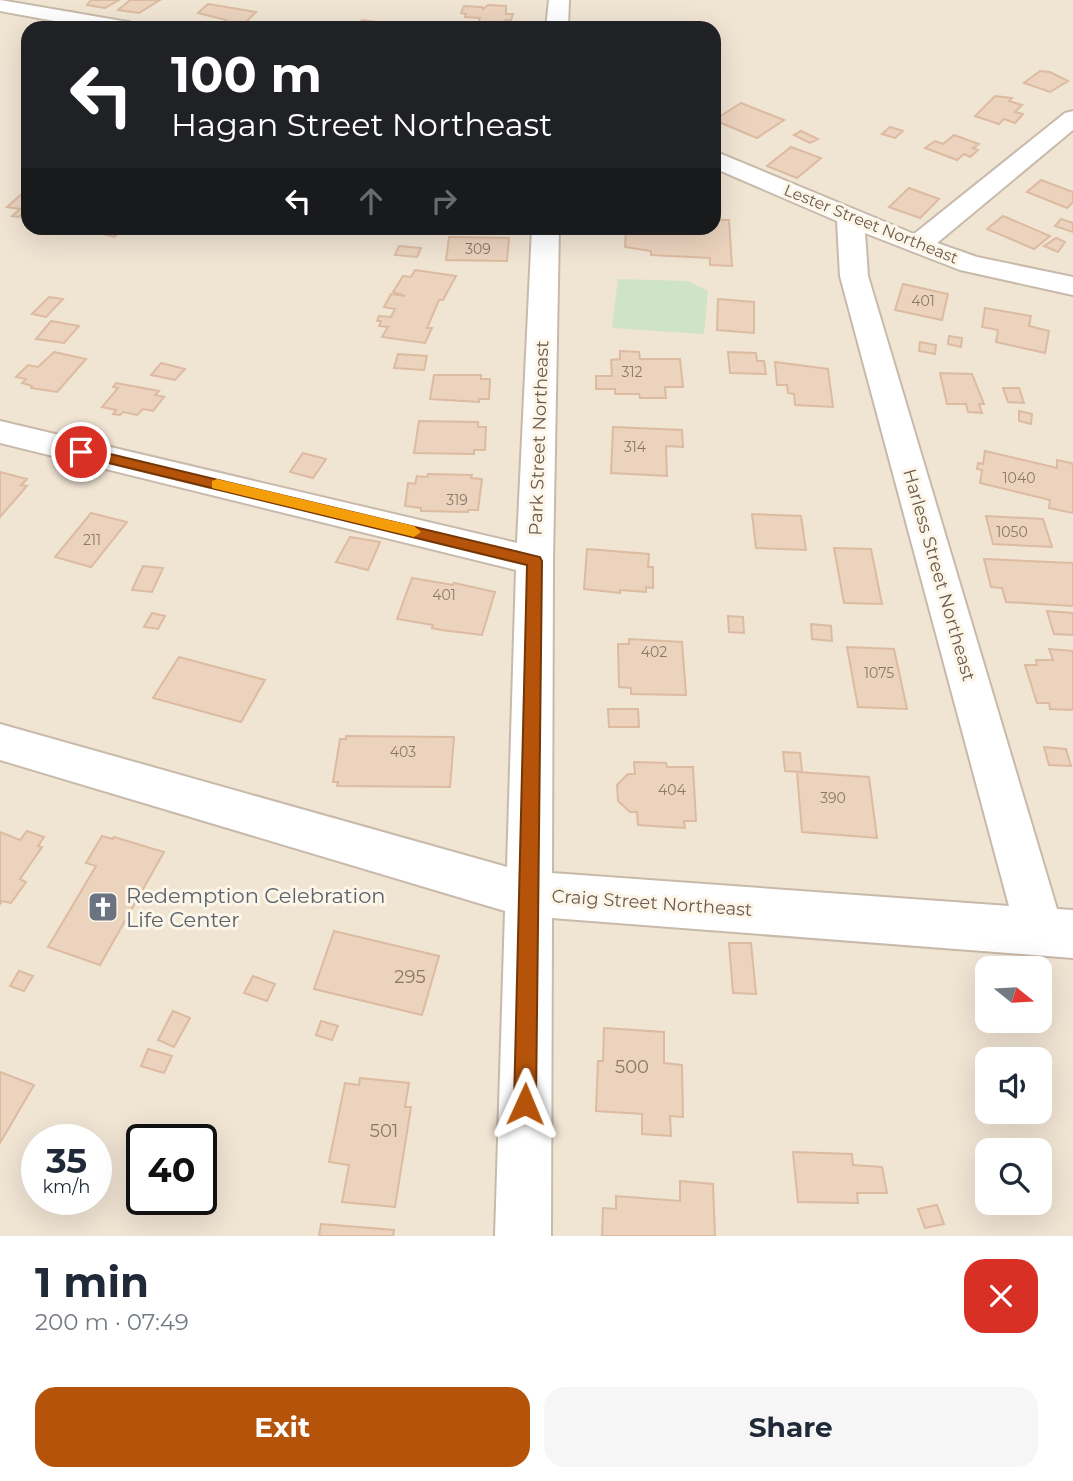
<!DOCTYPE html>
<meta charset="utf-8">
<style>
:root{--surface:#fff;--page:#f6f6f7;--text:#1f2937;--muted:#747a83;--accent:#b45309}
body{margin:0;font-family:Montserrat,sans-serif;background:var(--page);color:var(--text);height:100vh;display:flex;flex-direction:column;font-size:26px;white-space:nowrap}
*{box-sizing:border-box;margin:0}
p{font-size:23px;color:var(--muted)}
.icon{flex:none;width:38px;height:38px;fill:none;stroke:currentColor;stroke-width:2;stroke-linecap:round;stroke-linejoin:round}
.map{position:relative;height:1236px;overflow:hidden}
.panel{display:flex;flex-direction:column;background:var(--surface);flex:1}
.panel>*{flex:none}
.guide{position:absolute;left:21px;top:21px;width:700px;height:214px;border-radius:21px;box-shadow:0 7px 28px #0002;background:#202124;color:#fff;overflow:hidden}
.needle{width:46px;rotate:108deg}
.fabs{position:absolute;left:975px;top:956px;display:grid;gap:14px}
.fabs a{display:grid;place-items:center;width:77px;height:77px;border-radius:14px;background:var(--surface);box-shadow:0 7px 28px #0002;font-size:35px}
.speed{position:absolute;left:21px;top:1124px;display:flex;gap:14px;font-size:35px;font-weight:700;text-align:center}
.speed>*{display:grid;place-content:center;width:91px;height:91px;border-radius:50%;background:var(--surface);box-shadow:0 7px 28px #0002;line-height:1}
.speed small{font-size:18px;font-weight:400}
.speed .limit{border:4px solid #111;border-radius:10px;background:#fff;color:#111}
.pin{position:absolute;display:grid;place-items:center;width:60px;height:60px;color:#fff;margin:-30px;border:4px solid #fff;border-radius:50%;box-shadow:0 2px 7px #0007}
.me{position:absolute;width:77px;margin:-38px;rotate:1deg;stroke-linejoin:round;filter:drop-shadow(0 0 5px #0008)}
.turn{display:flex;align-items:center;gap:24px;height:147px;padding:0 35px;font-size:32px}
.turn .icon{width:91px;height:91px;stroke-width:2.5}
.turn b{display:block;font-size:49px;line-height:60px}
.lanes{display:flex;align-items:center;height:66px;padding:0 35px;background:#0003;justify-content:center;gap:35px;direction:ltr}
.lanes .off{opacity:.35}
.round{display:grid;place-items:center;flex:none;width:74px;height:74px;border-radius:21px;background:var(--page)}
.head{display:flex;align-items:center;justify-content:space-between;height:119px;padding:0 35px}
h1{font-size:42px;font-weight:700;line-height:52px}
.primary-button{display:flex;gap:14px;margin-top:auto;padding:14px 35px}
.primary-button a{flex:1;height:80px;border-radius:21px;background:var(--accent);color:#fff;font-size:28px;font-weight:700;line-height:80px;text-align:center}
.primary-button a+a{background:var(--page);color:var(--text)}
.map>svg:first-child{display:block}
.residential{fill:#f0e4d3;fill-rule:evenodd}
.green{fill:#cfe4c4}
.building{fill:#ebd3be;stroke:#dcbba1;stroke-width:2}
.lines{fill:none;stroke-linecap:round;stroke-linejoin:round}
.minor-casing{stroke:#c8baab;stroke-width:4}
.minor{fill:#fff;fill-rule:evenodd}
.route{fill:#b45309;stroke:#753606;stroke-width:2}
.slow{fill:#f59e0b}
.labels{text-anchor:middle;dominant-baseline:central;stroke-width:6;stroke-linejoin:round;paint-order:stroke}
.number-label{font-size:14px;fill:#8d7868}
.far-street-label{font-size:16px;fill:#6e5a4c;stroke:#fcf6e9}
.street-label{font-size:18px;fill:#6e5a4c;stroke:#fcf6e9}
.near-number-label{font-size:18px;fill:#8d7868}
.near-worship-label{font-size:21px;fill:#5b616d;stroke:#fcf6e9;text-anchor:start}
</style>
<div class="map">
<svg width="1073" height="1236" viewBox="0 0 1073 1236">
<rect width="100%" height="100%" fill="#f9f2e3"/>
<!-- residential -->
<path class="residential" d="M0 0H1073V1236H0ZM28 28H714V228H28ZM987 968H1040V1020H987ZM987 1059H1040V1111H987ZM37 1139H96V1199H37ZM142 1139H201V1199H142ZM987 1150H1040V1202H987Z"/>
<!-- green -->
<path class="green" d="M618 279 687 281 708 291 704 334 612 328Z"/>
<!-- building -->
<path class="building" d="M91 0H119L105 8 87 5Z
M130 0H160L139 13 118 10Z
M208 4 256 12 242 26 223 22 226 20 198 13Z
M488 5 506 6V14H513L511 20H505L499 27 481 26 482 23H478L480 18 465 17 466 14 461 13 464 6 482 7 483 9Z
M362 20 384 23 379 28H354Z
M1040 71 1050 72 1068 81 1050 92 1024 83Z
M995 96 1012 98 1009 101 1022 105 1015 112 1023 114 1015 123 1004 119 999 124 975 116Z
M741 103 784 120 757 138 714 120Z
M890 127 903 131 895 138 882 134Z
M801 131 818 139 810 143 794 135Z
M954 135 979 144 973 148 978 150 970 157 964 154 957 160 925 148 935 141 943 144Z
M791 147 821 158 797 178 767 166Z
M1041 180 1073 192V202L1067 208 1027 192Z
M909 188 939 199 920 218 889 207Z
M26 190 28 209 19 217 12 216 20 209 7 207Z
M1003 216 1050 236 1034 249 987 229Z
M1061 219 1073 223V232L1055 226Z
M714 220H729L732 266 710 265V258L651 255V251L625 247 626 230 714 228Z
M99 228H125L114 237 95 232Z
M449 237 509 238 507 261 446 260Z
M1056 238 1065 242 1058 252 1044 246Z
M399 246 421 248 417 257 395 255Z
M415 270 456 276 443 300H439L427 328H432L425 343 382 337 388 327 379 326 381 321H377L379 316 391 317 395 309 384 307 391 294 405 296 393 292 403 276 411 277Z
M903 284 948 294 942 320 895 310Z
M49 297 63 299 46 317 32 314Z
M718 299 754 302V333L717 330Z
M985 308 1031 316 1029 326 1049 331 1045 353 996 342 998 330 982 327Z
M51 321 79 326 64 343 36 339Z
M949 336 962 338 961 347 948 344Z
M920 342 936 345 935 354 919 351Z
M620 351 639 352 640 359H680L683 387H665L666 398H640L639 394H615V389H596V376H612L611 360 620 359Z
M54 352 86 359 57 392 31 388 32 386 22 383 26 379 16 377 28 365 38 367Z
M728 352 756 353 757 361H764L766 374 730 373Z
M398 354 427 356 424 370 394 368Z
M775 362 828 369 833 407 795 405 794 394 788 393 787 385H777Z
M161 363 185 369 175 380 151 375Z
M940 373 972 374 984 404H979L982 413 968 412 966 404H947Z
M434 375H481V379H490L489 399H479V402L430 399Z
M116 383 159 391 155 395 164 397 153 411 143 409 137 415 123 412 120 415 113 414 116 410 102 407 118 388 113 387Z
M1003 388H1019L1024 403 1008 402Z
M1019 411 1032 414 1031 424 1019 421Z
M419 421 478 422V427H486L485 450H474V454L414 453Z
M613 427 682 430 683 447 666 446 667 476 611 473Z
M985 451 1057 468V460L1071 463 1073 465V513L1049 508 1050 500 980 483 982 470 977 469 978 463 983 464Z
M303 453 326 459 313 478 290 472Z
M0 472 27 479 21 485 27 486 0 517Z
M428 474 472 475 471 478 482 479 478 510H468V512L421 511V508L405 506 408 483 415 484 417 476 427 477Z
M91 513 127 522 91 567 55 557Z
M752 514 801 516 806 550 756 548Z
M986 516 1043 519 1052 547 993 544Z
M350 537 380 542 368 570 336 562Z
M834 548 871 549 882 604 844 603Z
M587 549 649 554 648 567H653V588L646 587V592L620 590V593L584 589Z
M984 559 1073 563V606L1006 602 1002 588 991 587Z
M143 566 163 568 152 592 132 590Z
M412 578 453 585 454 583 495 592 482 635 441 630 432 628 433 625 397 619Z
M1047 611 1073 613V635L1054 634Z
M152 613 165 616 158 629 144 627Z
M728 616 743 617 744 633 729 632Z
M811 624 831 626 832 641 812 639Z
M629 639 682 642 686 695 631 694V688L619 687 618 644H629Z
M847 647 894 649 907 709 858 707Z
M1049 649 1073 651V710L1050 709 1049 703H1037L1025 665H1037L1036 660H1053Z
M179 657 265 680 241 722 153 698Z
M608 709H638L639 727H609Z
M346 736 454 737 450 787 337 786 338 782H333L340 739H346Z
M1044 747 1066 749 1071 766 1049 765Z
M783 752 800 753 802 772 785 771Z
M634 762 666 763 667 767H693L696 821H684L685 828 638 825 637 812H630L618 801 617 785 628 774H635Z
M797 772 869 777 877 838 802 832Z
M27 831 44 837 38 846 42 847 20 879 26 882 11 903 2 901 0 904V832L20 840Z
M102 836 113 839 114 837 164 852 100 965 48 947 96 866 86 863Z
M334 931 439 956 422 1015 314 989Z
M729 943H751L756 994 733 993Z
M19 971 33 976 24 991 10 986Z
M253 976 275 984 267 1001 244 993Z
M173 1011 190 1018 174 1047 158 1040Z
M321 1021 338 1026 332 1040 316 1035Z
M604 1028 664 1032V1063L682 1065 683 1117 670 1116 671 1136 642 1134V1114L596 1111 598 1061H603Z
M148 1049 172 1056 164 1073 141 1066Z
M0 1072 34 1085 0 1143Z
M360 1078 409 1083 405 1107H411L395 1207 342 1202 349 1165 329 1162 345 1083 359 1085Z
M793 1152 852 1154 853 1165 882 1167 887 1193H857L858 1203 798 1202Z
M680 1181 713 1184 715 1236H602L603 1208 616 1209V1196L680 1201Z
M937 1205 944 1224 925 1228 918 1209Z
M321 1224 394 1230 393 1236H319Z"/>
<g class="lines">
<!-- minor casing -->
<g class="minor-casing">
<path id="minor" d="M0 0 128 22 135 24 139 28H93L0 11Z
M549 0H569L568 28H546Z
M1073 111V130L937 243 977 257 1073 277V295L960 270 865 233 868 276 1057 909 1073 910V958L552 918 551 1236H495L505 911 0 760V724L507 867 516 570 0 443V421L517 543 532 228H559L553 561 552 873 1009 906 840 276 837 221 714 168V151L914 234 1065 113Z"/>
</g>
<!-- minor -->
<use href="#minor" class="minor"/>
</g>
<!-- route -->
<path class="route" d="M81 447 540 557 542 561 536 1104 533 1112 525 1115 517 1112 514 1104 527 565 76 455 74 452Z"/>
<!-- slow -->
<path class="slow" d="M217 479 414 526 421 532 414 537 212 488V481Z"/>
<!-- icons -->
<defs>
<g id="church-square" transform="scale(1.575)"><rect x="-9" y="-9" width="18" height="18" rx="4" fill="#6b7280" stroke="#fcf6e9"/><path d="M-1.2-6h2.4v3.5h3.3v2.4h-3.3V6h-2.4V-.1h-3.3v-2.4h3.3Z" fill="#fff"/></g>
</defs>
<g fill-rule="evenodd">
<use href="#church-square" x="103" y="907"/>
</g>
<g class="labels">
<!-- number labels -->
<g class="number-label">
<text x="478" y="249">309</text>
<text x="923" y="301">401</text>
<text x="632" y="372">312</text>
<text x="635" y="447">314</text>
<text x="1019" y="478">1040</text>
<text x="457" y="500">319</text>
<text x="1012" y="532">1050</text>
<text x="92" y="540">211</text>
<text x="444" y="595">401</text>
<text x="654" y="652">402</text>
<text x="879" y="673">1075</text>
<text x="403" y="752">403</text>
<text x="672" y="790">404</text>
<text x="833" y="798">390</text>
</g>
<!-- far-street labels -->
<g class="far-street-label">
<text transform="translate(871 224) rotate(22)">Lester Street Northeast</text>
</g>
<!-- street labels -->
<g class="street-label">
<text transform="translate(539 438) rotate(-88)">Park Street Northeast</text>
<text transform="translate(939 575) rotate(74)">Harless Street Northeast</text>
<text transform="translate(652 903) rotate(4)">Craig Street Northeast</text>
</g>
<!-- near-number labels -->
<g class="near-number-label">
<text x="410" y="977">295</text>
<text x="632" y="1067">500</text>
<text x="384" y="1131">501</text>
</g>
<!-- near-worship labels -->
<g class="near-worship-label">
<text x="126" y="895">Redemption Celebration<tspan x="126" dy="24">Life Center</tspan></text>
</g>
</g>
</svg>
<div class="fabs">
<a><svg class="needle" viewBox="-14 -14 28 28"><path d="M0-13l5 13h-10z" fill="#e53935"/><path d="M0 13l5-13h-10z" fill="#747a83"/></svg></a>
<a><svg class="icon" aria-label="sound" viewBox="0 0 24 24"><path d="M4 9h4l5-4v14l-5-4H4zM17 9q2 3 0 6"/></svg></a>
<a><svg class="icon" aria-label="search" viewBox="0 0 24 24"><circle cx="10" cy="10" r="6"/><path d="M15 15l6 6"/></svg></a>
</div>
<div class="speed"><div>35<small>km/h</small></div><div class="limit">40</div></div>
<div class="pin" style="left:81px;top:452px;background:#d93025"><svg class="icon" aria-label="arrive" viewBox="0 0 24 24"><path d="M6 21V4h12l-3 4 3 4H6"/></svg></div>
<svg class="me" style="left:525px;top:1104px" viewBox="-20 -20 40 40"><path d="M0-17L14 15 0 8-14 15z" fill="#b45309" stroke="#fff" stroke-width="4"/></svg>
<div class="guide">
<div class="turn"><svg class="icon" aria-label="left" viewBox="0 0 24 24"><path d="M17 20v-9H6M10 6l-5 5 5 5"/></svg><div><b>100 m</b>Hagan Street Northeast</div></div>
<div class="lanes"><svg class="icon" aria-label="left" viewBox="0 0 24 24"><path d="M17 20v-9H6M10 6l-5 5 5 5"/></svg><svg class="icon off" aria-label="ahead" viewBox="0 0 24 24"><path d="M12 20V5M6 11l6-6 6 6"/></svg><svg class="icon off" aria-label="right" viewBox="0 0 24 24"><path d="M7 20v-9h11M14 6l5 5-5 5"/></svg></div>
</div>
</div>
<section class="panel">
<div class="head"><div><h1>1 min</h1><p>200 m · 07:49</p></div><a class="round" style="background:#d93025;color:#fff"><svg class="icon" aria-label="close" viewBox="0 0 24 24"><path d="M6 6l12 12M18 6L6 18"/></svg></a></div>
<div class="primary-button"><a>Exit</a><a>Share</a></div>
</section>
